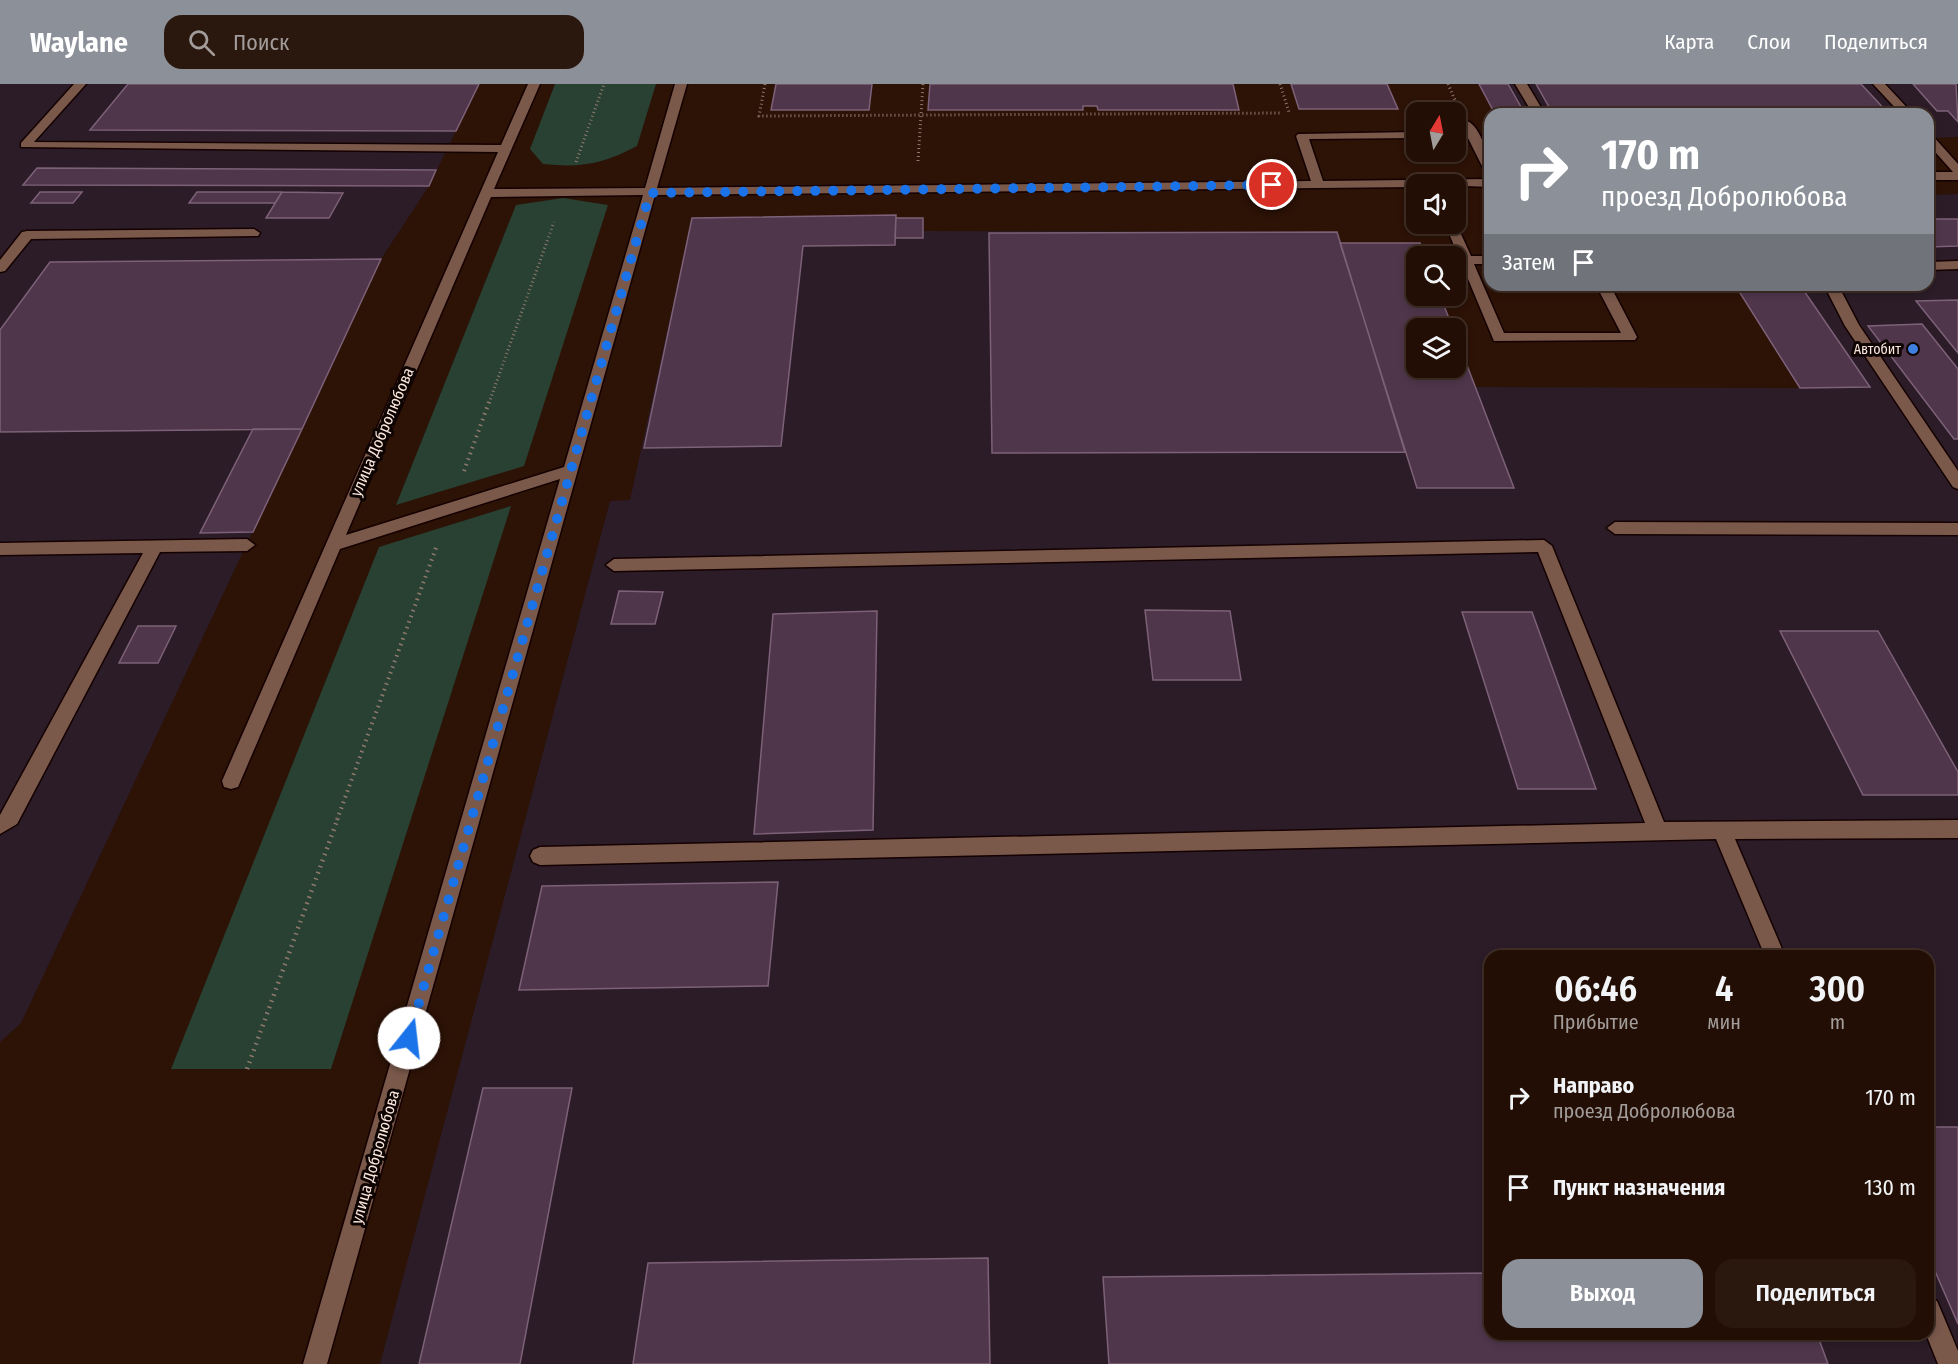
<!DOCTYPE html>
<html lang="ru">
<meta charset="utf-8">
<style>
:root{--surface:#220e04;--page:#2a170e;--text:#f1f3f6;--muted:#a29c9a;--line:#3f2e26;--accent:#8c9099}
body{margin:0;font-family:"Fira Sans Condensed",sans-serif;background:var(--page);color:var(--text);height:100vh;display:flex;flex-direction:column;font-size:22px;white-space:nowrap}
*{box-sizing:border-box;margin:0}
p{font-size:20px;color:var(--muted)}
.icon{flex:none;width:33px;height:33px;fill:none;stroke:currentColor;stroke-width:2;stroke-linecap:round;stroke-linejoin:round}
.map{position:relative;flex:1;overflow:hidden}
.sheet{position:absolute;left:1484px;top:866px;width:450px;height:390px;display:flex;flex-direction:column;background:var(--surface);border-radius:18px;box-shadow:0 3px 9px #0003,0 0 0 2px var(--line)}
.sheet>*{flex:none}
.top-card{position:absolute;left:1484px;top:24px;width:450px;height:183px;border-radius:18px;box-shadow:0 3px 9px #0003,0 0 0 2px var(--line);background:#8c9099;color:#fff;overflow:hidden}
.needle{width:39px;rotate:10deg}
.buttons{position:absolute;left:1406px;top:18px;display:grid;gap:12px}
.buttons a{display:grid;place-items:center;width:60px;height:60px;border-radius:12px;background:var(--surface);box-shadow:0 3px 9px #0003,0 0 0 2px var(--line);font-size:30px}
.pin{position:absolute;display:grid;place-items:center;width:51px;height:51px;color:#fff;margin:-26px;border:3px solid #fff;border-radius:50%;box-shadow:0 2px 6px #0007}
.me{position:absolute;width:66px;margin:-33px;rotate:16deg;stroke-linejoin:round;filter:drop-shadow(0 0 4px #0008)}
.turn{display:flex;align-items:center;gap:21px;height:126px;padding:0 18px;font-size:27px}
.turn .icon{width:78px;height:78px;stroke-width:2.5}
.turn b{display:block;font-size:42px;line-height:51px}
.then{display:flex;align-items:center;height:57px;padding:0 18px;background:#0003;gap:12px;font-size:22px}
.eta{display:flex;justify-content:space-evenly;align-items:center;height:102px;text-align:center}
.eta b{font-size:36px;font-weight:600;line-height:42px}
.action{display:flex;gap:12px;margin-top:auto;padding:12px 18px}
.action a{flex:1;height:69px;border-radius:18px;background:var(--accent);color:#fff;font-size:24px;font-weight:600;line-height:69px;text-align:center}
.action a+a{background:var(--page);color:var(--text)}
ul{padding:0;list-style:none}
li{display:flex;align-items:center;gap:18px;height:90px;padding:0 18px}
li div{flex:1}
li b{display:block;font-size:22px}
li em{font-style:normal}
header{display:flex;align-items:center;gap:36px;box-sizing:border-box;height:84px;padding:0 30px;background:var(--accent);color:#fff}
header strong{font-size:28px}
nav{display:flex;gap:33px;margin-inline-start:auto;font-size:21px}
.search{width:420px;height:54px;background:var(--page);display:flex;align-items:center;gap:15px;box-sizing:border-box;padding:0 21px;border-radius:18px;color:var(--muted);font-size:22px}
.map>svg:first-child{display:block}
.industrial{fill:#2b1c27;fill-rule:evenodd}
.green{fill:#284132}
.building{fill:#4f364b;stroke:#7d6178;stroke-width:1.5}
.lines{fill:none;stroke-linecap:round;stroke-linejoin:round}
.minor-casing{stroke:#140100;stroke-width:3}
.path-far2{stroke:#90796e;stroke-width:3;stroke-dasharray:1 3;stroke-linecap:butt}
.path-far1{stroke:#90796e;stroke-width:4;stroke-dasharray:1.5 4.5;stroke-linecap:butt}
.path{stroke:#90796e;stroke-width:4.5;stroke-dasharray:1.5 5;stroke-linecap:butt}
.minor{fill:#7a594b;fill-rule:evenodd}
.route{stroke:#1a73e8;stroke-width:10;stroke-dasharray:0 18}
.shop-dot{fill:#3f7fe0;stroke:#0d0401;stroke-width:2}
.labels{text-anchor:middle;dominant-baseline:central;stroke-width:6;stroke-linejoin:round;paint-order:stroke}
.far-poi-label{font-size:14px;fill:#fae6dd;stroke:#0d0401;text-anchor:end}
.street-label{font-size:16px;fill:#fae6dd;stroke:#0d0401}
</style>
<header>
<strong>Waylane</strong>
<div class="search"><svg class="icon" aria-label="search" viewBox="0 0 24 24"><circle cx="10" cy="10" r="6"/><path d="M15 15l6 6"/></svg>Поиск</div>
<nav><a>Карта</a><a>Слои</a><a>Поделиться</a></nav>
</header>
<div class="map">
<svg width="1958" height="1280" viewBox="0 0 1958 1280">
<rect width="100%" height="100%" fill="#2d1206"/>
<!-- industrial -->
<path class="industrial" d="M0 0H479L429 102 381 175 21 939 0 958Z
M1478 0H1958V53L1928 54V30H1495Z
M1958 110V1280H380L610 417 630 416 692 134 896 131V134H923V147L1337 148 1340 159H1420L1425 172H1416V212H1440L1453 244H1416V284H1455V250L1476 303 1799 304 1735 201H1928V111ZM1490 872H1928V1250H1490Z"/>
<!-- green -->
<path class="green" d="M555 0H656L637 62C603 80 581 84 543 80L530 65Z
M563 114 608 121 524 382 396 421 516 121Z
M511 422 331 985H171L379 463Z"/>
<!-- building -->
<path class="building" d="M128 0H479L456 47 90 46Z
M776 0H872L869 26H771Z
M776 0H872L869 26H771Z
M930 0H1233L1239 26H1098L1097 22H1083V26H928Z
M930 0H1233L1239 26H1098L1097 22H1083V26H928Z
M1291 0H1387L1398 25H1299Z
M1291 0H1387L1398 25H1299Z
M1479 0H1508L1525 30H1495Z
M1536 0H1861L1889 30H1553Z
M1913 0H1956L1958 38 1948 27H1937Z
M37 84 436 86 429 102 23 101Z
M40 108H82L73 119H31Z
M197 108H282L275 119H189Z
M282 108 343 109 329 134H266Z
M896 131 895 161 803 162 781 362 644 364 692 134Z
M896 134H923V154H895Z
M1928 135H1958V162L1928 163Z
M1337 148 1405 368 992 369 989 149Z
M1340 159H1420L1425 172H1416V212H1440L1453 244H1416V284H1455V250L1514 404H1417Z
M381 175 302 345 0 348V246L50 178Z
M1530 201H1571L1572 204H1531Z
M1735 201H1800L1870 303 1800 304Z
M1958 216V269L1916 217Z
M1922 240 1958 285V355H1954L1868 242Z
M253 345H302L253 448 200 449Z
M619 507 663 508 655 540H611Z
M1145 526 1230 527 1241 596H1153Z
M877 527 873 746 754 750 773 530Z
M1462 528H1532L1596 705H1518Z
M138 542H176L158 579H119Z
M1780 547H1878L1958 688V711H1863Z
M778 798 768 902 519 906 542 802Z
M483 1004H572L520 1280H419Z
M1928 1043H1958V1240L1928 1171Z
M988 1174 990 1280H633L648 1179Z
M1490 1189V1250H1817L1828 1280H1109L1103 1193Z"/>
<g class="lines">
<!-- minor casing -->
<g class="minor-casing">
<path id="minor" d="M74 0H86L34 58 501 61 528 0H540L494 105 645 104 675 0H687L657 104 1311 97 1296 52 1298 50 1416 48V54L1309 55 1323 97 1490 95V103L1416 100V103L655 111 327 1280H303L560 395 340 465 238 703 231 705 224 703 222 697 498 68 21 63V59ZM643 111 564 383 346 451 491 113Z
M1515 0H1527L1545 30H1533Z
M1873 0H1885L1913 30H1901Z
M1467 37C1481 42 1490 76 1490 89L1484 86 1461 40Z
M1928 49 1932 51 1958 80V96H1928V88H1953L1928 60Z
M1455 137 1471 172H1490V180H1474L1504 249H1621L1596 201H1610L1637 253 1635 256 1494 257 1445 140H1455Z
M254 145 260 149 258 152 31 155 5 187 0 188V176L22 148 27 147Z
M1958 177V185L1928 186V178Z
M1824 201H1838L1859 241 1958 387V405L1953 403 1845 242Z
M1615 438 1958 439V451L1615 450 1607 444Z
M247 455 255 461 247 467 160 468 17 740 0 750V731L143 469 0 471V459Z
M1544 456 1552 462 1664 738 1958 736V754L1735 755 1785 872H1765L1716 755 540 781 533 778 530 772 533 766 540 763 1645 739 1538 468 614 487 606 481 614 475Z
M1928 1214 1937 1217 1958 1267V1280H1938L1926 1250Z"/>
</g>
<!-- path-far2 -->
<path class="path-far2" d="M765 0 759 32 1282 29
M1280 0 1289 28
M1448 0 1455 16
M918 77 923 0
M576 78 604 0
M489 319 554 138"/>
<!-- path-far1 -->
<path class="path-far1" d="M464 387 489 318
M337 736 437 461"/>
<!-- path -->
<path class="path" d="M247 985 338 734"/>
<!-- minor -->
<use href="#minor" class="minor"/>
</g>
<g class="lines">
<!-- route -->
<path class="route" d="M409 954 650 109 1272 101"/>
</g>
<!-- markers -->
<circle class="shop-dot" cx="1913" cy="265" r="6"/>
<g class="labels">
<!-- far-poi labels -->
<g class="far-poi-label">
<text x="1901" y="265">Автобит</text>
</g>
<!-- street labels -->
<g class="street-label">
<text transform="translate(382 348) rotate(-67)">улица Добролюбова</text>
<text transform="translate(375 1073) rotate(-74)">улица Добролюбова</text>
</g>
</g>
</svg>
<div class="buttons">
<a><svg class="needle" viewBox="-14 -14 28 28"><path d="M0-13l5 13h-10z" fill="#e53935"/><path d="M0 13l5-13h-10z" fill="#a29c9a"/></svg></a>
<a><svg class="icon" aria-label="sound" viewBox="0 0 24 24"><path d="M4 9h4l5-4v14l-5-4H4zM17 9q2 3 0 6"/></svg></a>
<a><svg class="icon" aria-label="search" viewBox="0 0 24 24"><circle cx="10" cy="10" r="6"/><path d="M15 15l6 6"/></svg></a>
<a><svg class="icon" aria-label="layers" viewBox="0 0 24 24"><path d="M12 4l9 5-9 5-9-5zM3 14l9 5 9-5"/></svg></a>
</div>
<div class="pin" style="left:1272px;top:101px;background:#d93025"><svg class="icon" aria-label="arrive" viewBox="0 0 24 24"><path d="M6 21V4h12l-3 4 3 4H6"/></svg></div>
<svg class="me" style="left:409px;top:954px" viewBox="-20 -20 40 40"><circle r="19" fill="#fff"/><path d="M0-13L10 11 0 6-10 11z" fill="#1a73e8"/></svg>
<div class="top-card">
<div class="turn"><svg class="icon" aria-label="right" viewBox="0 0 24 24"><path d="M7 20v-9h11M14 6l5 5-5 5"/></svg><div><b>170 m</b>проезд Добролюбова</div></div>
<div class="then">Затем<svg class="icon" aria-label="arrive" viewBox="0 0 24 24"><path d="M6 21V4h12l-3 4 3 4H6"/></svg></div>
</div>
<section class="sheet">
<div class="eta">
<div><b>06:46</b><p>Прибытие</p></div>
<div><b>4</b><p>мин</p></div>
<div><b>300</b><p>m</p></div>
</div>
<ul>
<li><svg class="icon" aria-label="right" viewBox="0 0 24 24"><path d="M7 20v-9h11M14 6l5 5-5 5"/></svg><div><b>Направо</b><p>проезд Добролюбова</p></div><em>170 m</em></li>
<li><svg class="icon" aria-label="arrive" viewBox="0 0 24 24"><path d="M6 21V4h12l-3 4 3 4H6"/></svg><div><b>Пункт назначения</b></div><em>130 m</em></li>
</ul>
<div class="action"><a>Выход</a><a>Поделиться</a></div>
</section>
</div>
